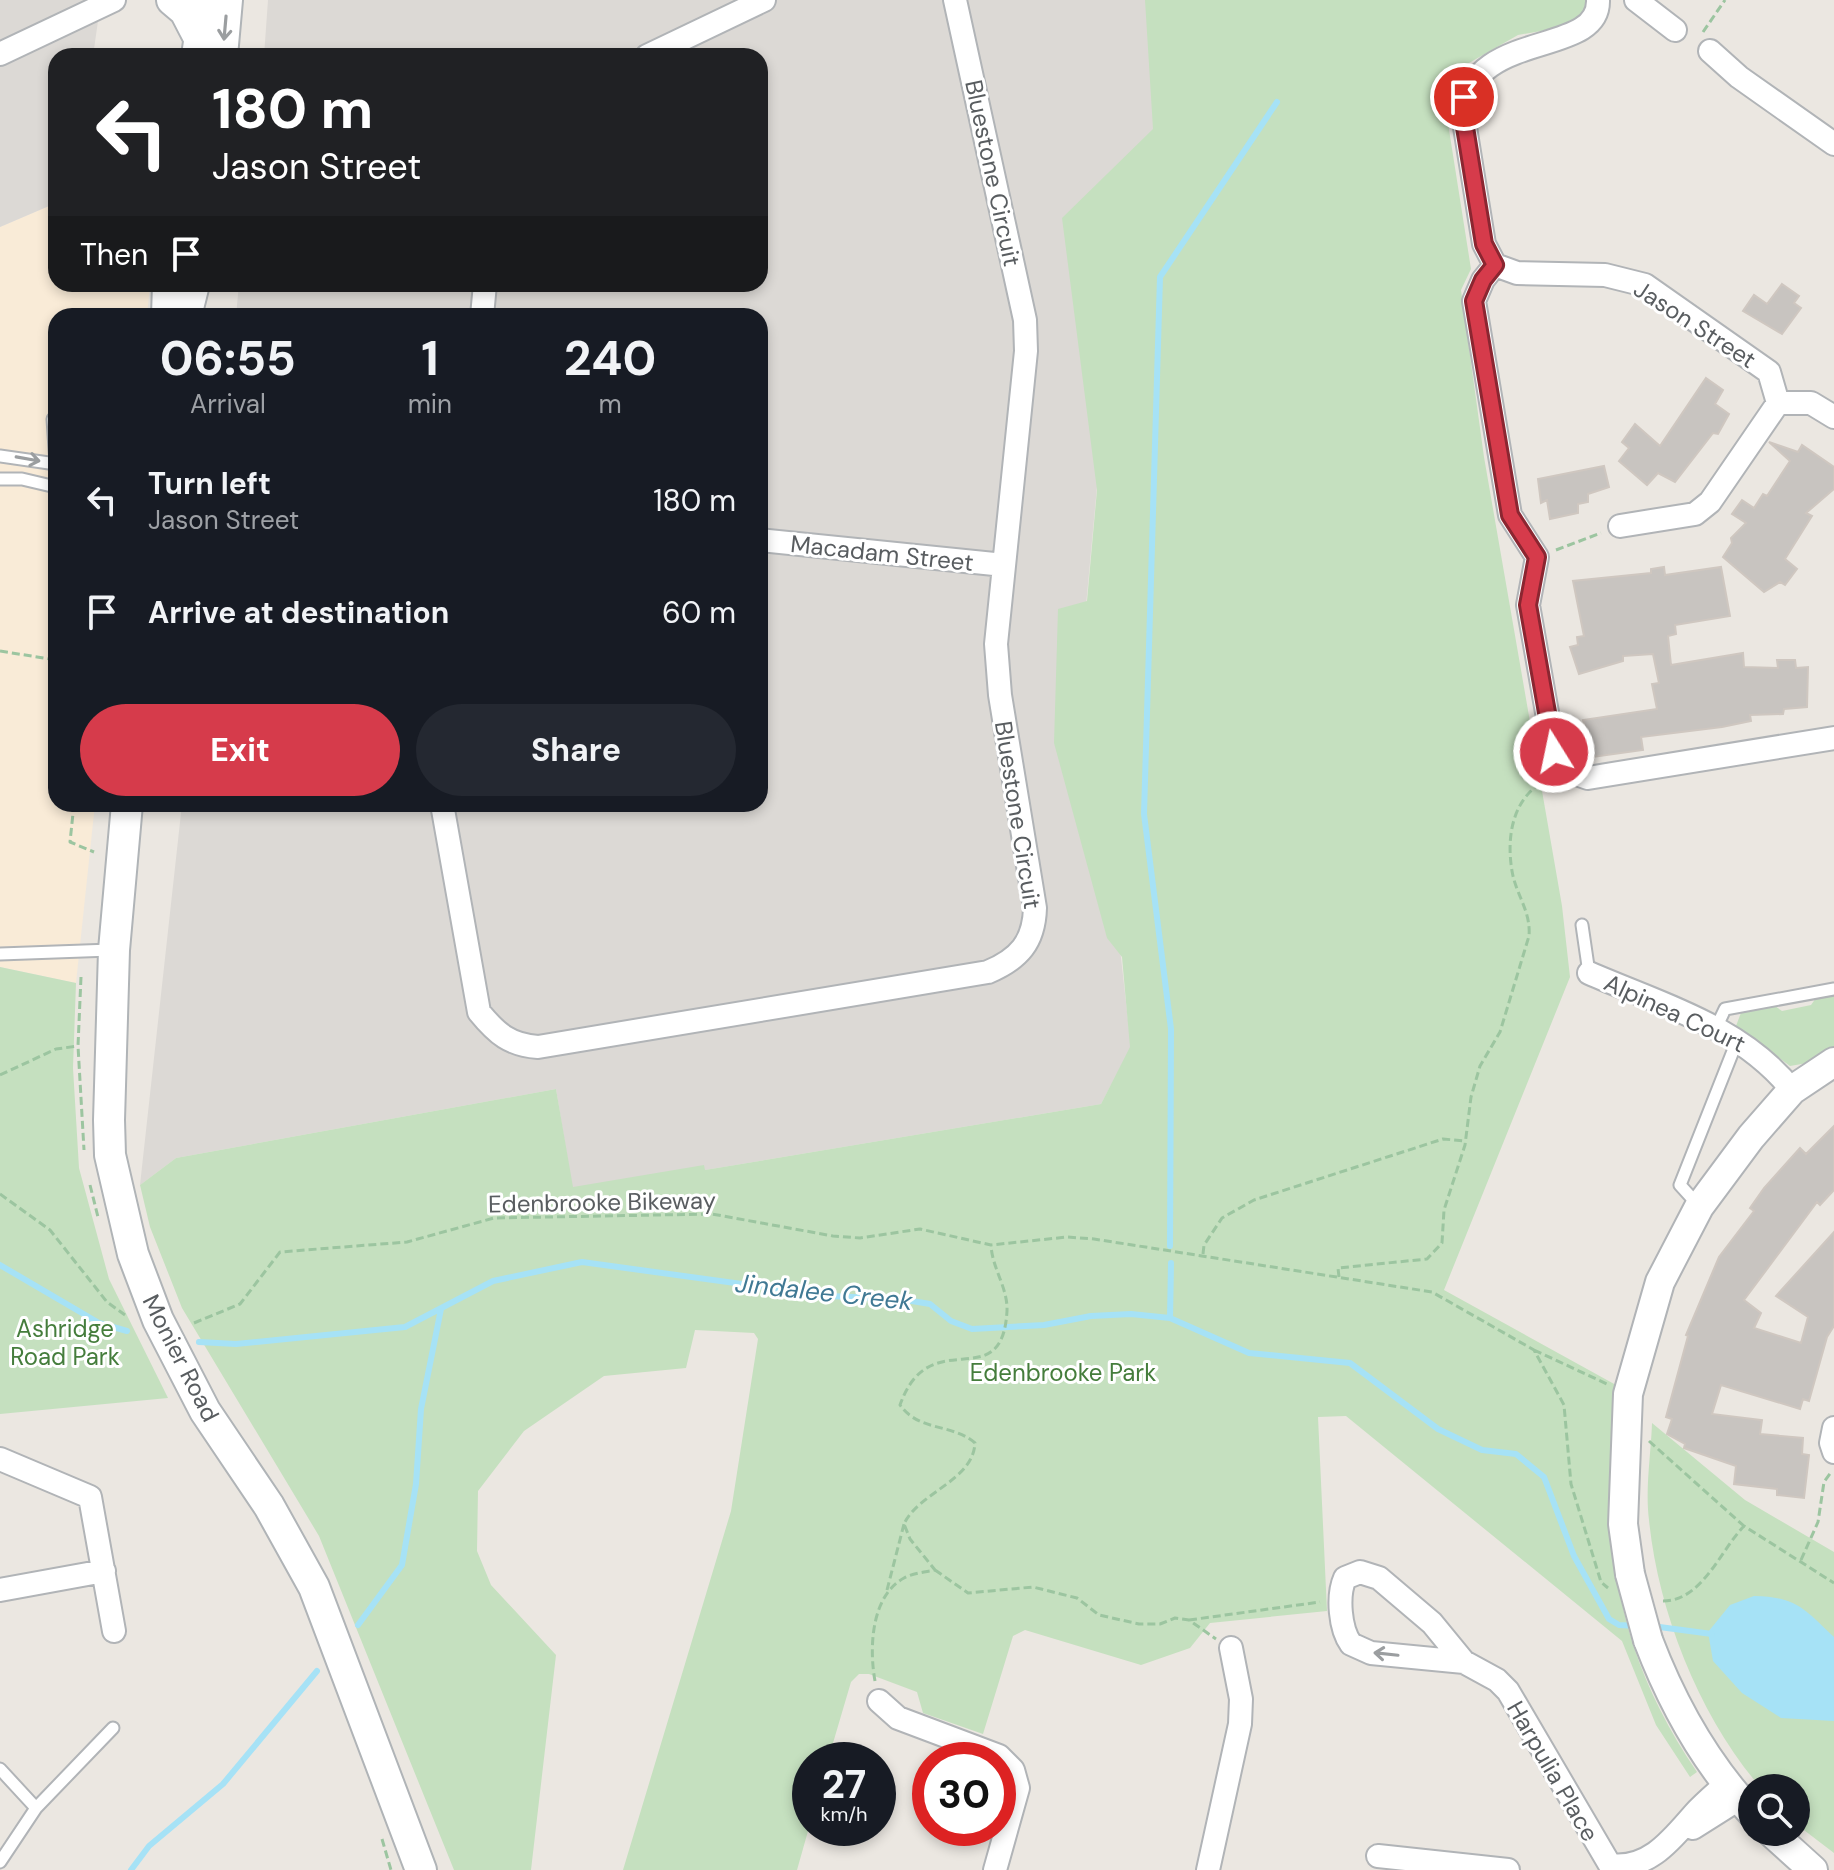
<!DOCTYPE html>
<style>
:root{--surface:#171b24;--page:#242831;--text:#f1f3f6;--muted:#9ea1a6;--accent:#d63b4b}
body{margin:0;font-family:"DM Sans",sans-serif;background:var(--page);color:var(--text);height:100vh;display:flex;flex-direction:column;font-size:30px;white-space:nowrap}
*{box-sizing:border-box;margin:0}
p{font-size:26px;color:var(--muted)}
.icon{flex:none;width:44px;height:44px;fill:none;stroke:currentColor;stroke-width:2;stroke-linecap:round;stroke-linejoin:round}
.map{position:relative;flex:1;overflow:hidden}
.panel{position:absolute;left:48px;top:308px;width:720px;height:504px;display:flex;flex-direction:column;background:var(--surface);border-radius:24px;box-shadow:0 4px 12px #0003}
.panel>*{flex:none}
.guide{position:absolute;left:48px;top:48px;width:720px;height:244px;border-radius:24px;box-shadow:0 4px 12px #0003;background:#202124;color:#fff;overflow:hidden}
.fabs{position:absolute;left:1738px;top:1774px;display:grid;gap:16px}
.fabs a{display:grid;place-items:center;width:72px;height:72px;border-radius:50%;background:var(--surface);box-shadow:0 4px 12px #0003;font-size:40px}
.speed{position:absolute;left:792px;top:1742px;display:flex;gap:16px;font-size:40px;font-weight:700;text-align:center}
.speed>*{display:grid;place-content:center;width:104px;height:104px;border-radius:50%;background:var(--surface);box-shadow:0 4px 12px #0003;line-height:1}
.speed small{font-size:20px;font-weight:400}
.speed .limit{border:12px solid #d22;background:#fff;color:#111}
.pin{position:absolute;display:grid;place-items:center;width:68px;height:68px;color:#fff;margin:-34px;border:4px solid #fff;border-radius:50%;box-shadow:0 2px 8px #0007}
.me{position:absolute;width:88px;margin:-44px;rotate:350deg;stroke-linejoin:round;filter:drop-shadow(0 0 6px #0008)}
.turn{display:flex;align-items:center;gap:28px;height:168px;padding:0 32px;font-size:36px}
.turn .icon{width:104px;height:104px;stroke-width:2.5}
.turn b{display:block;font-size:56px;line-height:68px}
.then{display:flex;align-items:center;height:76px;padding:0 32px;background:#0003;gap:16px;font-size:30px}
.eta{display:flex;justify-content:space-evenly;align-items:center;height:136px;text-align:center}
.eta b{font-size:48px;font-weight:700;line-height:56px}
.primary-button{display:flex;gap:16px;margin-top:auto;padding:16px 32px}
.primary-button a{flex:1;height:92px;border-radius:48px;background:var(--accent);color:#fff;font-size:32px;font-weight:700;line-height:92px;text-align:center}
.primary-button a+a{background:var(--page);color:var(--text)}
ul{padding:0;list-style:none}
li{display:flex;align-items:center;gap:24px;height:112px;padding:0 32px}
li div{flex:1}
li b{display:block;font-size:30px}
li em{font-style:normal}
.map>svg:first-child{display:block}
.commercial{fill:#f9ebd7}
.industrial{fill:#dcd9d5}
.green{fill:#c5e0bf}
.water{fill:#a6e2f6}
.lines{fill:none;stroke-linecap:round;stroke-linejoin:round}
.stream{stroke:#a6e2f6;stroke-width:6}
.building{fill:#c8c4c0;stroke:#cfc7c0;stroke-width:2}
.service-casing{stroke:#b1b4b7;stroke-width:15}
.minor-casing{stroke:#b1b4b7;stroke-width:26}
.tertiary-casing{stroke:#b1b4b7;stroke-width:32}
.secondary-casing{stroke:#b0b4b7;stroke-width:34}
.path{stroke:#9cc5a0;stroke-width:3;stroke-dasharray:8 4;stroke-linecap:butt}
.service{stroke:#fff;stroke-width:11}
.minor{stroke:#fff;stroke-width:22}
.tertiary{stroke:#fff;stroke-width:28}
.secondary{stroke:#fff;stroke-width:30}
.tertiary-bridge-casing{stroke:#b1b4b7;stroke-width:32;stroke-linecap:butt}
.tertiary-bridge{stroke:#fff;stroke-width:28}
.oneway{stroke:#9b9ea0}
.route-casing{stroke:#8b2631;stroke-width:20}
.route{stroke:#d63b4b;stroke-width:14}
.labels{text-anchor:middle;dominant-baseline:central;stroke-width:6;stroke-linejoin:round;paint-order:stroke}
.street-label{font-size:24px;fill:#595d60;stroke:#fff}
.park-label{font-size:24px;fill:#457d3c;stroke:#fff}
.water-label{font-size:26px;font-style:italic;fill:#407994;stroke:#fff}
</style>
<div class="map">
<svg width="1834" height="1870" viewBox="0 0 1834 1870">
<rect width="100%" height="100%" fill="#ebe7e1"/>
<!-- commercial -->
<path class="commercial" d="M56 203V284L150 286 147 316H56V804H95L76 983 0 967V227Z"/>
<!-- industrial -->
<path class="industrial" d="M0 0H101L93 56H56V203L0 227Z
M268 0H1157L1163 144 1099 465 1084 627 1131 1047 1101 1104 573 1192 556 1089 176 1158 140 1185 182 804H760V316H236L239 284H760V56H264Z"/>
<!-- green -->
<path class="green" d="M1145 0H1588L1589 9 1570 26 1518 35 1441 79 1471 269 1461 290 1484 457 1562 906 1570 977 1444 1290 1616 1385C1601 1534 1611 1645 1697 1772L1690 1777 1656 1725 1622 1641 1346 1416 1318 1417 1327 1611 1210 1623 1190 1648 1141 1665 1025 1630 1013 1636 983 1734 923 1713 917 1692 869 1674H859L851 1682 828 1760H810V1824L797 1870H623L731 1511 758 1339 754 1333 695 1330 686 1368 604 1376 524 1431 478 1491 477 1551 491 1585 556 1655 531 1870H454L319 1536 182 1308 150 1227 140 1185 176 1158 556 1089 573 1187 704 1165 705 1170 1101 1104 1130 1047 1122 957 1107 938 1054 743 1058 609 1087 601 1097 490 1062 218 1153 129Z
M0 967 76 983 73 1068 79 1168 109 1279 168 1398 0 1414Z
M1834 995V1047L1813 1062 1790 1066 1736 1026 1742 1010 1775 1006 1782 1011 1811 1005 1816 998Z
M1652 1423 1745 1500 1834 1552V1853L1796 1824V1788H1761C1700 1718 1658 1612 1649 1520 1645 1489 1651 1454 1652 1423Z"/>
<!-- water -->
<path class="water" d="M1754 1596C1797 1597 1804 1609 1834 1637V1721L1781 1718 1742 1693 1713 1661 1708 1632 1730 1605Z"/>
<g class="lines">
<!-- stream -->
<path class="stream" d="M1170 1246 1171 1029 1144 814 1160 277 1277 102
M0 1265 99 1323 127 1331
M1170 1318 1171 1263
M199 1342 236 1344 405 1327 493 1281 582 1262 829 1296 900 1299 930 1304 951 1321 972 1329 1044 1325 1091 1316 1131 1314 1170 1318 1249 1353 1350 1363 1438 1429 1482 1450 1516 1454 1544 1477 1574 1556 1609 1619 1619 1625 1637 1626
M358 1625 402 1565 416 1484 421 1409 441 1309
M1652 1626 1712 1634
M131 1870 149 1846 223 1784 317 1671"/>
</g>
<!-- building -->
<path class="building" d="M1782 284 1799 296 1794 303 1801 308 1782 334 1743 311 1754 295 1767 304Z
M1706 378 1723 390 1715 404 1729 414 1718 434 1713 433 1675 482 1658 473 1647 485 1619 461 1629 448 1622 442 1635 424 1660 446Z
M1769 442 1798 452 1802 445 1834 467V489L1806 513 1812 516 1785 559 1797 569 1785 585 1780 582 1764 592 1723 557 1732 543 1731 538 1746 523 1732 514 1742 500 1754 508 1763 494 1767 496 1790 461Z
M1604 466 1609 487 1588 494V502L1578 504V513L1550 519 1547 500 1541 503 1538 479Z
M1664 567 1665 575 1721 567 1730 616 1675 625 1676 634 1668 636 1671 665 1743 653 1744 667 1778 668 1777 660H1795L1796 668 1808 667 1807 707 1784 709 1783 714 1750 715 1751 721 1722 727 1641 737 1643 750 1593 757 1583 720 1657 709 1652 684 1659 683 1653 654 1623 656V661L1579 674 1570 647 1578 645 1577 637 1584 636 1573 581 1651 573V569Z
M1834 1126V1190L1820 1205 1817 1202 1744 1300 1761 1313 1754 1328 1801 1343 1808 1317 1776 1296 1834 1232V1326L1827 1337 1809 1401 1803 1399 1800 1409 1721 1385 1712 1414 1762 1420 1760 1434 1803 1438 1802 1454 1809 1455 1804 1498 1777 1495V1489L1734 1484 1736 1466 1684 1448 1685 1444 1667 1434 1672 1419 1666 1417 1688 1336 1686 1335 1719 1257 1754 1211 1750 1208 1764 1188 1800 1148 1806 1154Z"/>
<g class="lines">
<!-- service casing -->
<g class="service-casing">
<path id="service" d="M53 419 56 464
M0 456 56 464
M0 479H22L56 487
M1582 925 1589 973
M0 954 111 950
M1716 1028 1725 1009 1834 989
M1699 1206 1680 1185 1737 1041
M0 1769 36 1808
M0 1862 36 1808 113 1728"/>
</g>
<!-- minor casing -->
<g class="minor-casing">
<path id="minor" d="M1598 0C1600 59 1469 27 1463 115L1484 244 1495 265 1517 273 1605 275 1645 285 1769 372 1778 403H1811L1834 417
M1636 0 1675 30
M1710 51 1739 77 1834 144
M0 54 114 0
M647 56 764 0
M1495 265 1483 280 1474 301 1510 515 1537 557 1528 605 1554 752 1565 770 1588 778 1834 738
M482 316 485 284
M1620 526 1695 514 1710 502 1778 403
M760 540 1004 565
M442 804 479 1012C497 1034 510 1045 538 1047L988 972C1019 959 1034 942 1035 908L1000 695 996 644 1026 351 1025 320 955 0
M1589 973C1662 1005 1741 1026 1792 1090
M1834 1428 1831 1443 1834 1452
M0 1459 90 1497 114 1631
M0 1590 104 1571
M1464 1662 1432 1623 1379 1578 1360 1572 1345 1578C1337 1596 1340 1629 1351 1644L1371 1653 1464 1662 1497 1680 1508 1691 1610 1865C1649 1870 1672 1839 1694 1814 1704 1803 1715 1794 1726 1784
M879 1701 898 1718 999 1756 1013 1770 1018 1788 995 1870
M1693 1828 1739 1799
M1378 1856 1508 1870
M1208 1870 1240 1724 1241 1699 1231 1648"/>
</g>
<!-- tertiary casing -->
<g class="tertiary-casing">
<path id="tertiary" d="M1630 1574 1623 1524 1628 1394 1660 1282 1699 1207 1751 1137 1792 1090 1834 1062
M1648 1640C1672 1703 1705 1763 1752 1813
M1771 1832 1813 1870"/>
</g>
<!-- secondary casing -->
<g class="secondary-casing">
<path id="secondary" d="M172 0 185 11 199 38
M197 56 205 0
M222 56 227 0
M167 316 168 284
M186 316 194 284
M127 804 114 950 109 1120 110 1155 133 1254 158 1320 205 1411 269 1506 314 1587 421 1870"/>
</g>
<!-- path -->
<path class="path" d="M1703 32 1725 0
M1556 550 1601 533
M0 651 56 660
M74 804 70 842 94 852
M81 977 78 1046 84 1150
M0 1075 56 1049 78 1046
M90 1185 98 1217
M0 1194 50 1230 107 1302 125 1315
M1203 1254 1204 1245 1222 1218 1254 1200 1443 1139 1466 1141
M1339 1277 1338 1268 1427 1259 1442 1243 1444 1210 1465 1145 1471 1097 1480 1066 1500 1032 1529 936C1531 911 1516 895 1512 871 1506 835 1513 796 1548 779
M194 1323 240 1304 280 1252 407 1242 494 1218 712 1214 833 1236 860 1238 920 1229 991 1245 1067 1237 1094 1239 1432 1292 1534 1350 1564 1405 1571 1484 1601 1582 1608 1588
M1534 1350 1607 1384
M1649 1441 1744 1526
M1801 1560 1818 1522 1824 1482 1832 1471
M935 1570 968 1593 1033 1587 1077 1598 1099 1615 1139 1624H1160L1175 1618 1189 1620 1216 1639
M887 1590 904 1524
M1663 1601C1702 1601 1720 1551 1744 1526L1834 1583
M1189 1620 1320 1602
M875 1681C869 1648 871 1596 904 1578 913 1573 926 1572 935 1570L910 1539 904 1524C919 1492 973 1481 975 1443 952 1423 919 1432 900 1405 930 1320 1002 1399 1007 1311 1008 1288 992 1268 991 1245
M382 1839 391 1870"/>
<!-- service -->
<use href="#service" class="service"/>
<!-- minor -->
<use href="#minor" class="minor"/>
<!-- tertiary -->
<use href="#tertiary" class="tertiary"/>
<!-- secondary -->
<use href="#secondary" class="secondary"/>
<!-- tertiary-bridge casing -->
<g class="tertiary-bridge-casing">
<path id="tertiary-bridge" d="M1630 1574 1648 1640"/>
</g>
<!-- tertiary-bridge -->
<use href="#tertiary-bridge" class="tertiary-bridge"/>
</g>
<!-- one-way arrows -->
<defs><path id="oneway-shaft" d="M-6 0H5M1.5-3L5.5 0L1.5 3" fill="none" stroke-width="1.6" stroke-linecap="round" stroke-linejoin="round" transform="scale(2)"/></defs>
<g class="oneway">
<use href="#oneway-shaft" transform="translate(225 28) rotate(95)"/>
<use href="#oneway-shaft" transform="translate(28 459) rotate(10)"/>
<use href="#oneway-shaft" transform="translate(1386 1654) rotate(-174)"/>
</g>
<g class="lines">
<!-- route casing -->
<g class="route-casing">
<path id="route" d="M1464 97 1463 115 1484 244 1495 265 1483 280 1474 301 1510 515 1537 557 1528 605 1554 752"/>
</g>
<!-- route -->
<use href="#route" class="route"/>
</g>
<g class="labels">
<!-- street labels -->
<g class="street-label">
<text transform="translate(993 173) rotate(78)">Bluestone Circuit</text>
<text transform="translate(1695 324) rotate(33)">Jason Street</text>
<text transform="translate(882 553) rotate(6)">Macadam Street</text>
<text transform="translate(1018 815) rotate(81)">Bluestone Circuit</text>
<text transform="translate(1675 1013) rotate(25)">Alpinea Court</text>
<text transform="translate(602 1202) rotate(-1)">Edenbrooke Bikeway</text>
<text transform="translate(181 1358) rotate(63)">Monier Road</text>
<text transform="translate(1553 1771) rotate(60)">Harpulia Place</text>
</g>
<!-- park labels -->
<g class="park-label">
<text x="65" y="1328">Ashridge<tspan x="65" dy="28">Road Park</tspan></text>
<text x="1063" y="1372">Edenbrooke Park</text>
</g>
<!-- water labels -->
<g class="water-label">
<text transform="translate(824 1292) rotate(6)">Jindalee Creek</text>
</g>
</g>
</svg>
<div class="fabs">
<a><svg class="icon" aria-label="search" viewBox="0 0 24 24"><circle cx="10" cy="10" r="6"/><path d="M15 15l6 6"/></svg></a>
</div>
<div class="speed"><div>27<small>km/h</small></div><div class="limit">30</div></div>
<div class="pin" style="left:1464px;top:97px;background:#d93025"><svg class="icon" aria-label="arrive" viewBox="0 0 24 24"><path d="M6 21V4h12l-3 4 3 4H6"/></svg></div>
<svg class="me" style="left:1554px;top:752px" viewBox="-20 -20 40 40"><circle r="17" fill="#d63b4b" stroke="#fff" stroke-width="3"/><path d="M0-11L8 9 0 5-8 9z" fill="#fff"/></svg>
<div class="guide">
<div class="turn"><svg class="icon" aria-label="left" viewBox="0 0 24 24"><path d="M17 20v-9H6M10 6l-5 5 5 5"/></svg><div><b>180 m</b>Jason Street</div></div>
<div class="then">Then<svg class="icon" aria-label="arrive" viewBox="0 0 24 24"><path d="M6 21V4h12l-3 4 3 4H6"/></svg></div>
</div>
<section class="panel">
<div class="eta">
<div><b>06:55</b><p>Arrival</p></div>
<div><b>1</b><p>min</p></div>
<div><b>240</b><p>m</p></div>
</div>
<ul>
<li><svg class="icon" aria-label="left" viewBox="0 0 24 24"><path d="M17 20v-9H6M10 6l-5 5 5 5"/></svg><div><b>Turn left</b><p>Jason Street</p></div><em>180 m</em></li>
<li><svg class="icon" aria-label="arrive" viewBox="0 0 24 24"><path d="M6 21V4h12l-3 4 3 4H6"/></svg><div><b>Arrive at destination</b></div><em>60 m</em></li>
</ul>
<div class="primary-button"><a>Exit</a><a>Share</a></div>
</section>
</div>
